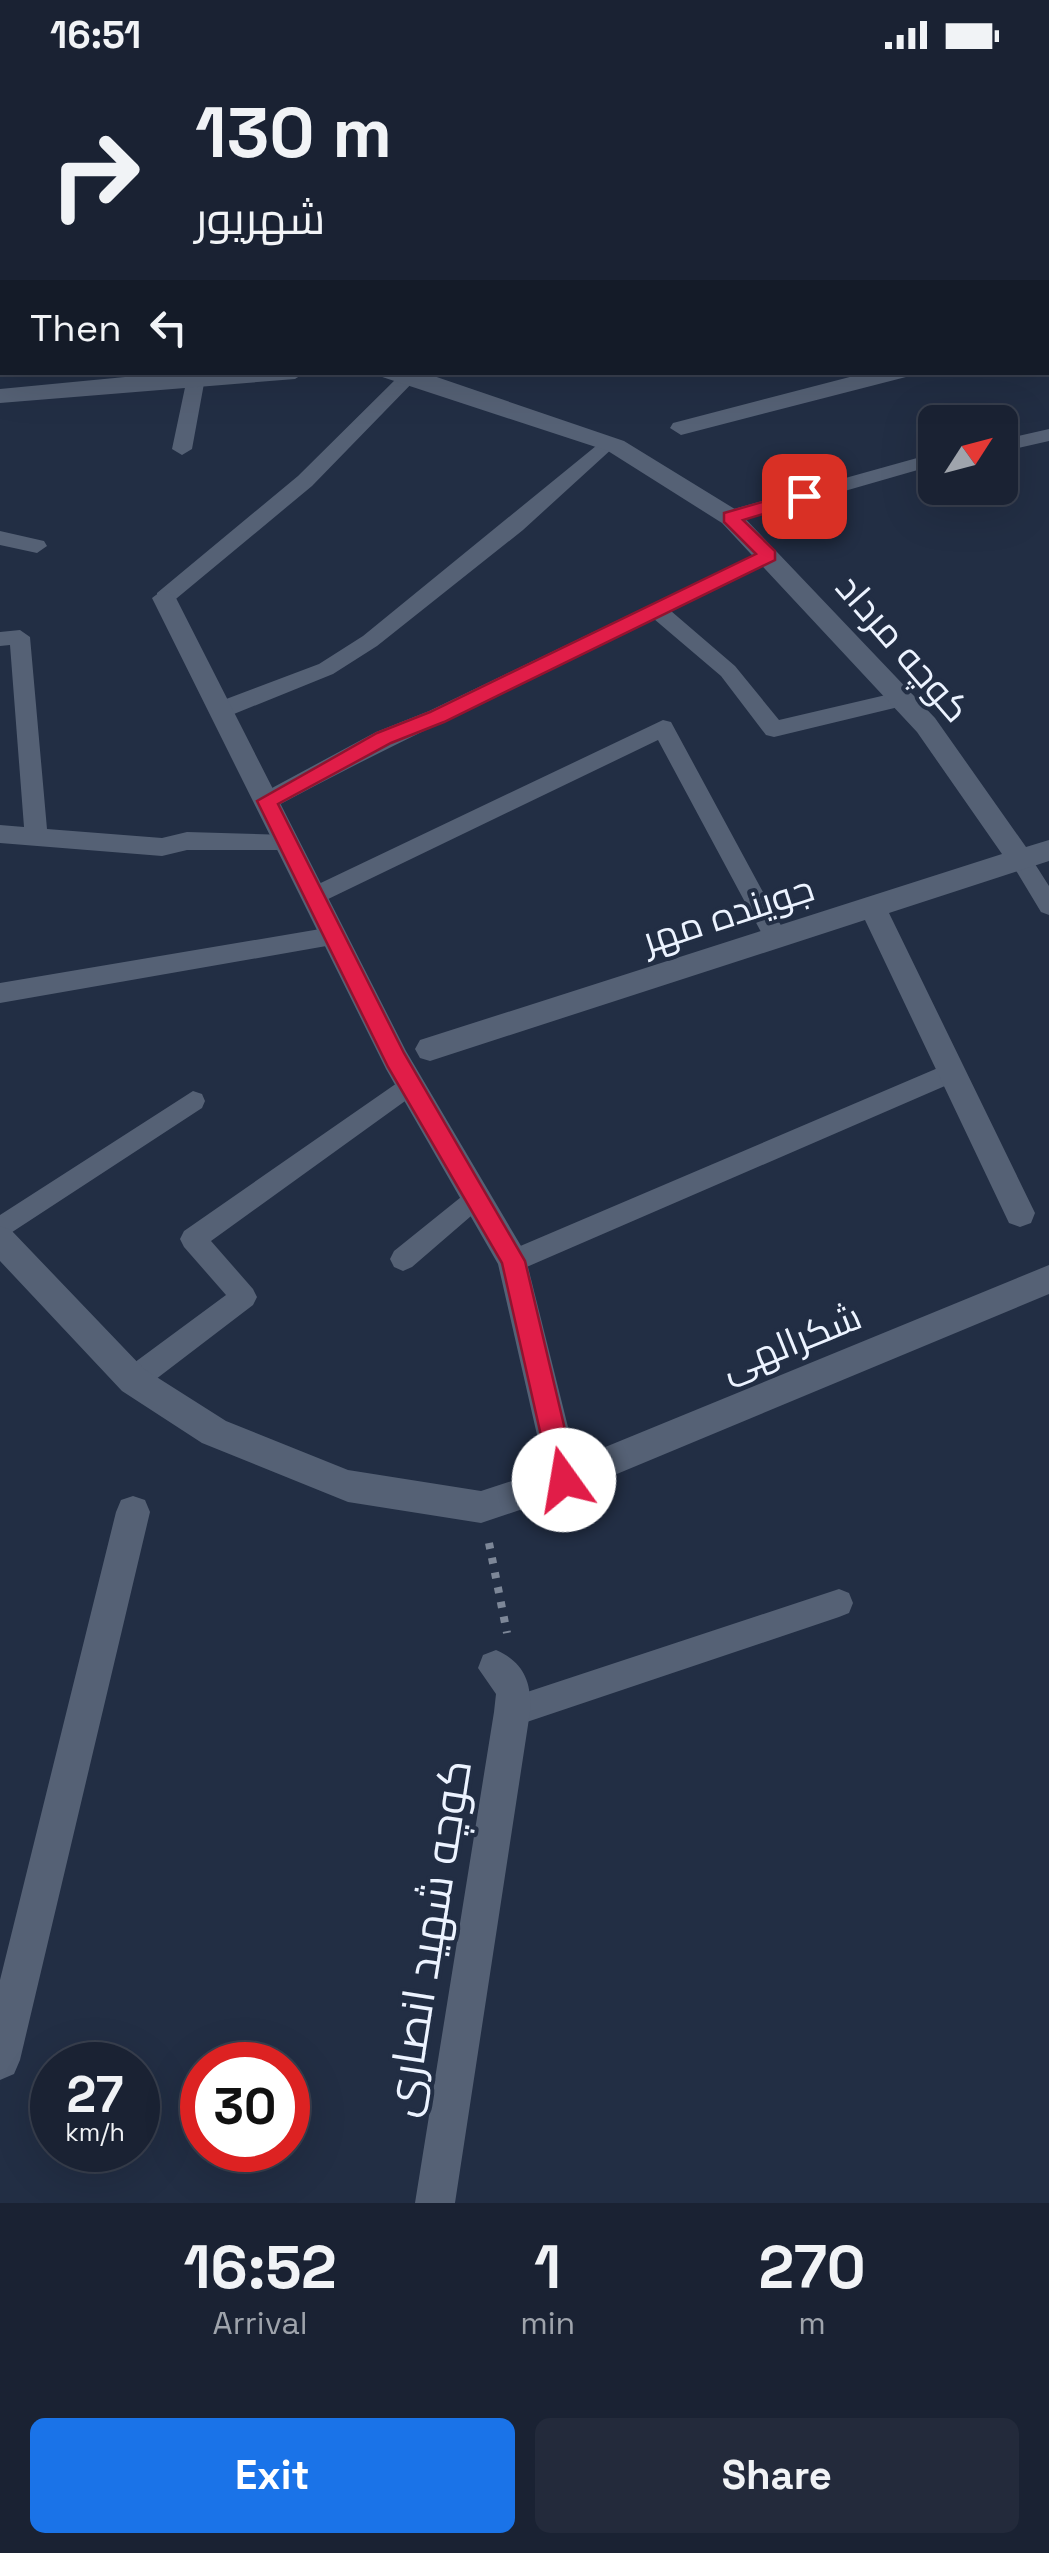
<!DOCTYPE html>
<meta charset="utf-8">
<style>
:root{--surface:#1a2233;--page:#232a3b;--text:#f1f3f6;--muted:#9fa4ac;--line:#383f4e;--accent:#1a73e8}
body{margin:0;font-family:"Space Grotesk",Cairo,sans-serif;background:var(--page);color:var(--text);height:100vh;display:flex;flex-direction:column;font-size:38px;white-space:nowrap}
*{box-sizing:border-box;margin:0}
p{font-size:32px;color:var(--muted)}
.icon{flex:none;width:55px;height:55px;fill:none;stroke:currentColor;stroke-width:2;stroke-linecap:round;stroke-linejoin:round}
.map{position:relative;height:2133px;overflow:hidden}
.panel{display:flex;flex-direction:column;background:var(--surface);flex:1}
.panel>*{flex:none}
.banner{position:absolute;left:0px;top:0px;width:1050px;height:305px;box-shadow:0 10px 40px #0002,0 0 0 2px var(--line);background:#1a2233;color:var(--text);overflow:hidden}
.needle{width:65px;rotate:54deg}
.tools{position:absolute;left:918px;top:335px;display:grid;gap:20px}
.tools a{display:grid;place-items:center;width:100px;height:100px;border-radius:15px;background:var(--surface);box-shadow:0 10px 40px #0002,0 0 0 2px var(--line);font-size:50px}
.speed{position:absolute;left:30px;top:1972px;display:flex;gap:20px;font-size:50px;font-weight:700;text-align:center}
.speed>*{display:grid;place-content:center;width:130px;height:130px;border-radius:50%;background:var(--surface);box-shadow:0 10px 40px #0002,0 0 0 2px var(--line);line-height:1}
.speed small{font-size:25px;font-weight:400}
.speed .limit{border:15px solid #d22;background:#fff;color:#111}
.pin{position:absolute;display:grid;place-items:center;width:85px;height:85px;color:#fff;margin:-42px;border-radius:20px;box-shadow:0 5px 15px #0006}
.me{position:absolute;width:110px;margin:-55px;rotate:347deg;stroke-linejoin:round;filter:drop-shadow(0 0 8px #0008)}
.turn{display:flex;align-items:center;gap:35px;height:210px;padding:0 30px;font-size:45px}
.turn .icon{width:130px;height:130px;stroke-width:2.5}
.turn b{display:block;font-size:70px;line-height:85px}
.then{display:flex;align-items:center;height:95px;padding:0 30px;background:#0003;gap:20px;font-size:38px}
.eta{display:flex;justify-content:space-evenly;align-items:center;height:170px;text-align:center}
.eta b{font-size:60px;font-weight:700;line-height:70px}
.button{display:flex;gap:20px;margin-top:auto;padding:20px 30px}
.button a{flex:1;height:115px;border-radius:15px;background:var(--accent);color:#fff;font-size:40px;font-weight:700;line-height:115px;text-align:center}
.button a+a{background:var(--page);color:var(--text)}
.status{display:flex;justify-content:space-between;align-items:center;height:70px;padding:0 50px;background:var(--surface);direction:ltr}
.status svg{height:28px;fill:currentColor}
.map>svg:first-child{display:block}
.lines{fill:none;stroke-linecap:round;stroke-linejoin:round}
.path{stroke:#7d8798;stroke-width:8;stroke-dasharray:6 9;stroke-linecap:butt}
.lane{fill:#556175;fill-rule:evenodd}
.street{fill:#556175;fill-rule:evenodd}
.secondary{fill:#6a7c9c;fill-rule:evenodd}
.route{fill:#e11d48;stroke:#92132f;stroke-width:2.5}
.labels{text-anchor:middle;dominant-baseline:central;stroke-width:8;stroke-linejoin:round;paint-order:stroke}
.street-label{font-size:38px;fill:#ecf3ff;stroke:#222e44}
.near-street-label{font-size:45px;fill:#ecf3ff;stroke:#222e44}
</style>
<div class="status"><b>16:51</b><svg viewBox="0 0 49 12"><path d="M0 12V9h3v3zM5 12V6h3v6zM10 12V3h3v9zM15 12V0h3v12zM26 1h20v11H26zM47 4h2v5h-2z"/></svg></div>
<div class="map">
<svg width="1049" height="2133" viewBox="0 0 1049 2133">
<rect width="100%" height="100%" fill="#222e44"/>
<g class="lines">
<!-- path -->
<path class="path" d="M489 1473 507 1563"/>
<!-- lane -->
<path class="lane" d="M198 302 205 308 192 379 182 385 172 379 187 308Z
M403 302 419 306 312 416 171 533H157V523L298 406Z
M1049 359V371L1000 382V370Z
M607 367 614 369V377L523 460 377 576 333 604 229 646H213L210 640 213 634 319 594 363 566Z
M935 383V395L730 454 720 447 723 442Z
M0 461 44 471 47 476 37 483 0 475Z
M768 478 775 480V490L671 541 735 596 779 650 903 621 911 624V634L774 667 766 665 721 606 654 549C527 612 399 670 275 737H259L256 731 259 725 376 662 429 641Z
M20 560 30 567 47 759 162 768 187 762 288 765 296 768 299 774 296 780H187L162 786 0 773V755L24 757 10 575 0 576V562Z
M663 650 671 652 784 861 788 868 784 875H768L658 670 322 832H306L303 826 306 820Z
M1020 780 1028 783 1049 816V845L1041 842 1009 789Z
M332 857 344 866 332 875 0 933V913Z
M952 992 961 995 964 1002 961 1009 522 1199 513 1203 504 1199 500 1191 504 1183Z
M410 1004 419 1007 422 1014 419 1021 211 1171 253 1219 257 1227 253 1235 143 1319 133 1323 123 1319 119 1310 123 1301 226 1225 184 1177 180 1169 184 1161Z
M193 1021 202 1024 205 1031 202 1038 0 1170V1145Z
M476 1115 485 1118 489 1126 485 1134 412 1197 403 1201 394 1197 390 1189 394 1181Z
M839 1519 849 1523 853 1533 849 1543 839 1547 512 1657 501 1653 497 1642 501 1631 512 1627Z"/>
<!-- street -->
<path class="street" d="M0 47 2 48V65L0 64Z
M1048 67H1049V79H1048Z
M1048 136H1049V148H1048Z
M1048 222H1049V236L1048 235Z
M177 302H306L295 309 0 333V319Z
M367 302H422L624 371 738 441 935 648 1026 777 1049 770V791L889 843 1035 1143 1031 1153 1020 1157 1009 1153 865 850 430 991 420 988 415 979 420 970 1002 784 917 662 722 453 608 381Z
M869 302H909L906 307 681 365 670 358 673 353Z
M164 519 176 528 406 981 524 1181 576 1389 1049 1195V1224L576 1421 481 1453 348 1432 202 1373 122 1321 0 1191V1156L11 1160 144 1299 226 1351 348 1400 481 1421 545 1400 498 1194 386 999 152 528Z
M133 1426 145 1430 150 1442 20 1990 14 2004 0 2010V1910L116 1442 121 1430Z
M496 1580C524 1592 532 1613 530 1642L455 2133H415L494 1642 496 1624 478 1598 483 1585Z"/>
<!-- secondary -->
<path class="secondary" d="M230 0H250L251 2H232Z
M800 0H820L822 2H802Z
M1048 281H1049V297H1048Z
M2 283V297L0 298V284Z"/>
</g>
<!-- route -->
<path class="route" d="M804 420 810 422V430L743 450 775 481V490L444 652 391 673 278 734 404 983 525 1191 577 1410 573 1418 564 1422 555 1418 551 1410 502 1193 388 997 257 731 377 663 430 642 756 484 724 452V443Z"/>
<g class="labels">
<!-- street labels -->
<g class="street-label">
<text transform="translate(903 578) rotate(49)">کوچه مرداد</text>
<text transform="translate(728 844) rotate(-18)">جوینده مهر</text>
<text transform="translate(791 1272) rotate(-22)">شکرالهی</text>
</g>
<!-- near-street labels -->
<g class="near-street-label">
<text transform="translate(428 1868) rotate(-81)">کوچه شهید انصاری</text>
</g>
</g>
</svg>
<div class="tools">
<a><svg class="needle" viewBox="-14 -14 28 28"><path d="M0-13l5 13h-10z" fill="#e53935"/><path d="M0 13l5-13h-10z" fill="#9fa4ac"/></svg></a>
</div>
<div class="speed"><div>27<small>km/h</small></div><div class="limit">30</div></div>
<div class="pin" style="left:804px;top:426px;background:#d93025"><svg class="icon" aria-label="arrive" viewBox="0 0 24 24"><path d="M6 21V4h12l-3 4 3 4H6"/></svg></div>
<svg class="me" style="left:564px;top:1410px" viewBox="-20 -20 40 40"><circle r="19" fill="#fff"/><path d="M0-13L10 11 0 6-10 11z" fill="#e11d48"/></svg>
<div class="banner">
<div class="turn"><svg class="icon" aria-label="right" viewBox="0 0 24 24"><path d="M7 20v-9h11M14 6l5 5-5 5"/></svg><div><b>130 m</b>شهریور</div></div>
<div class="then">Then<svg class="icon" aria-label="left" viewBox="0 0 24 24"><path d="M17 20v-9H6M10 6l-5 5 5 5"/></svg></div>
</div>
</div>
<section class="panel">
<div class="eta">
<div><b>16:52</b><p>Arrival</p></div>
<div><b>1</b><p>min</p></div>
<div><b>270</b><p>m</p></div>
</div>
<div class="button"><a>Exit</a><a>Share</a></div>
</section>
